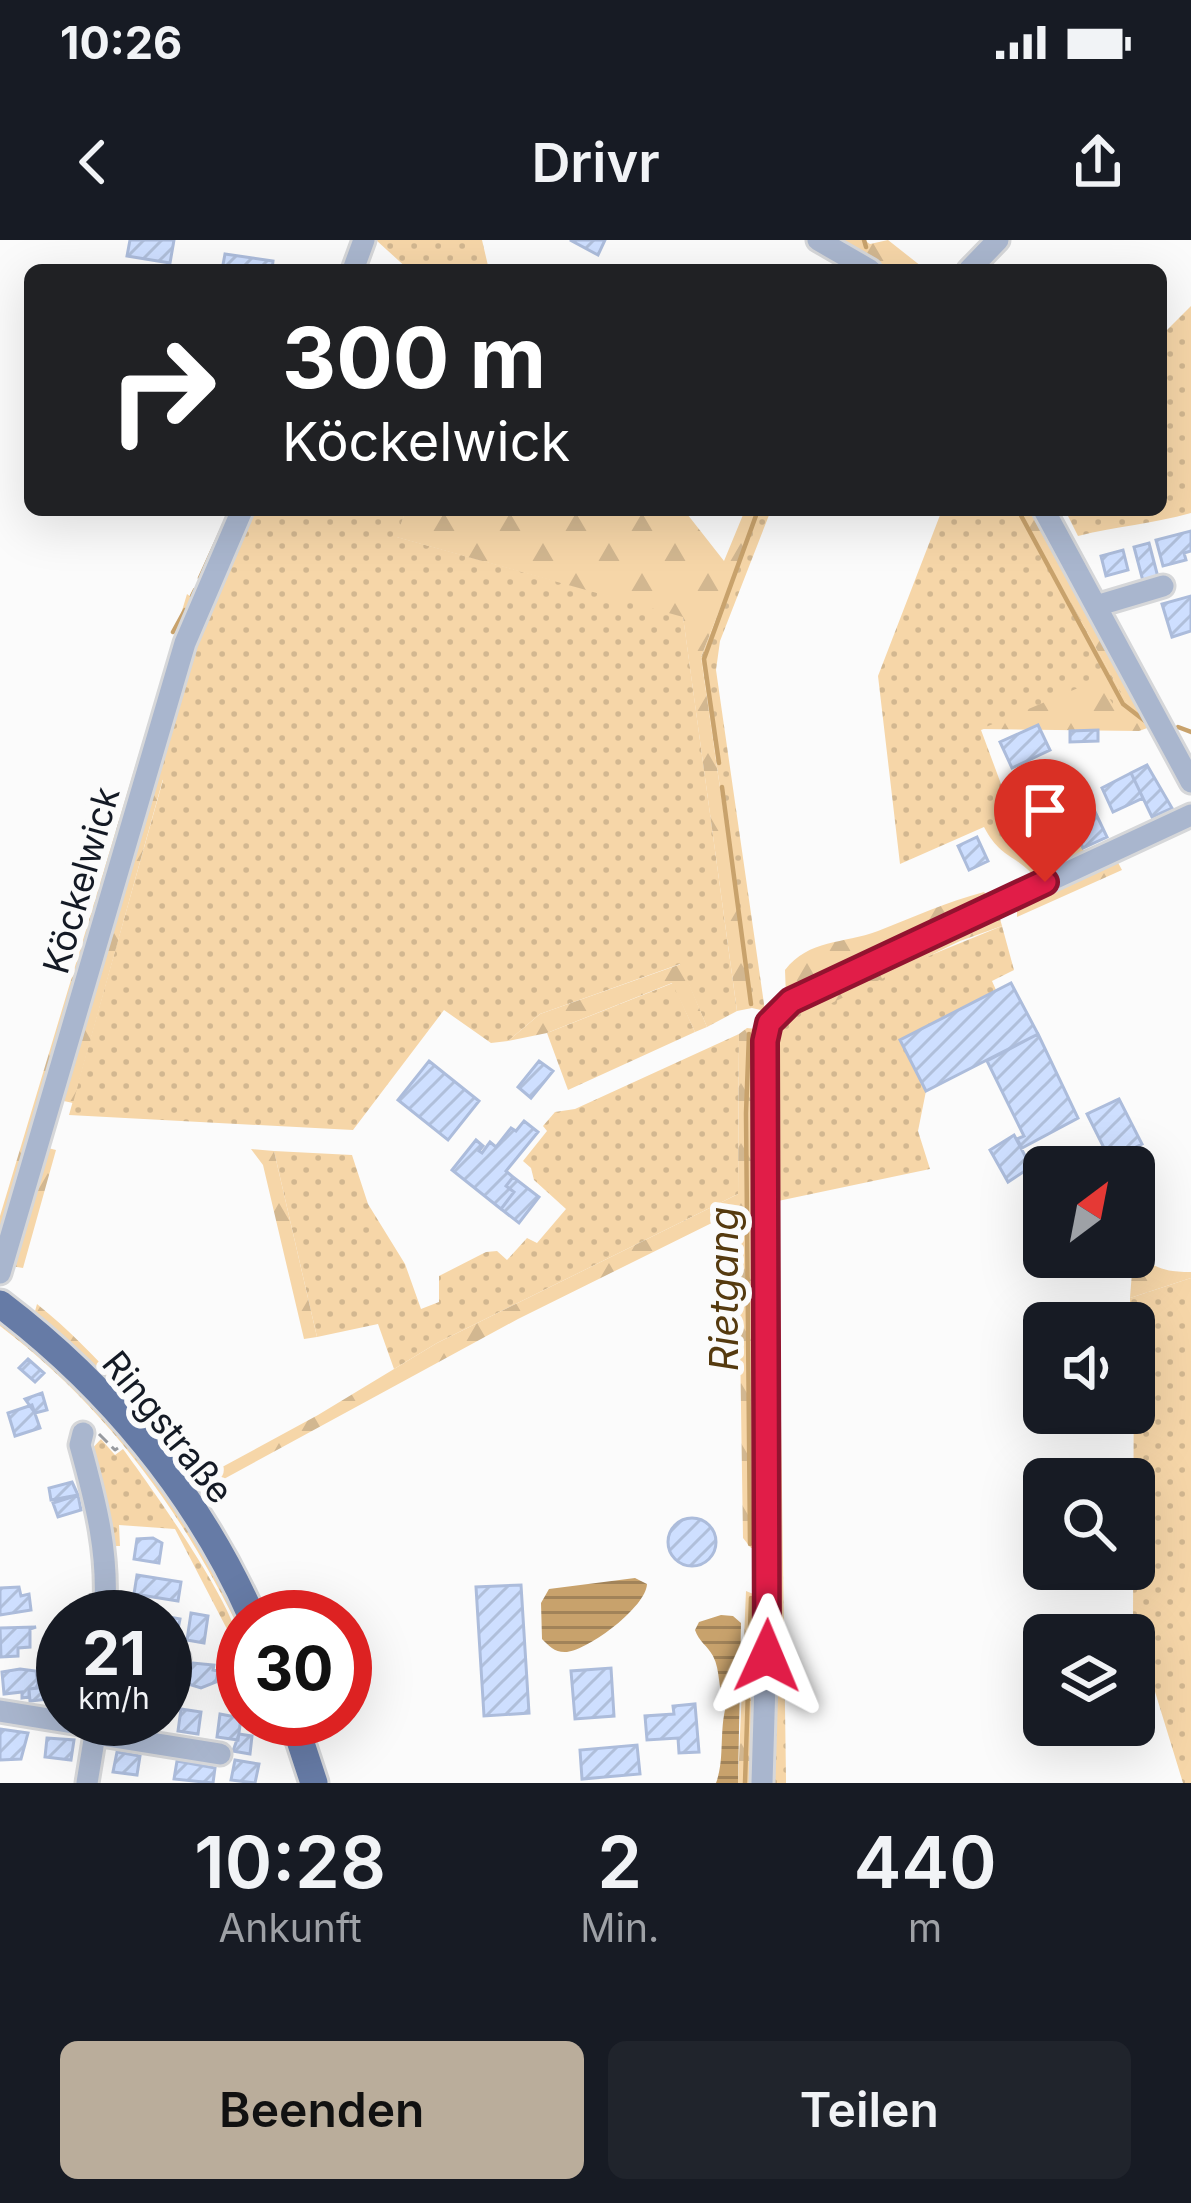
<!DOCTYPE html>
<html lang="de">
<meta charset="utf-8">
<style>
:root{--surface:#171b24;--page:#20242c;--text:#f1f3f6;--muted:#9ea1a6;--accent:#baad9b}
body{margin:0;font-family:Inter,sans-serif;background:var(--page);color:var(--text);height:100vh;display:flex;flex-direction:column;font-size:45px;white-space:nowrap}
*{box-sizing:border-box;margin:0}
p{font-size:39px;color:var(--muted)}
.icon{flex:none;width:66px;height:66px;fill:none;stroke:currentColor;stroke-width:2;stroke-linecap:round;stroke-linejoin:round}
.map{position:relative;height:1543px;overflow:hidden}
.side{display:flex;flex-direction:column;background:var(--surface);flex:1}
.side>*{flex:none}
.guide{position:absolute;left:24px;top:24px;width:1143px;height:252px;border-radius:18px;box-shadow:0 12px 48px #0002;background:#202124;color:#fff;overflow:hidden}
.needle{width:78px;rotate:32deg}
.controls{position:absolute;left:1023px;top:906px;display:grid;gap:24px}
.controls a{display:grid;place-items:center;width:132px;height:132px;border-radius:18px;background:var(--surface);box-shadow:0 12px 48px #0002;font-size:60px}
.speed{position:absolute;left:36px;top:1350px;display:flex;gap:24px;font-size:60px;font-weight:700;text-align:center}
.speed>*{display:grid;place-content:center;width:156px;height:156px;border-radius:50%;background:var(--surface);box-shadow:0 12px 48px #0002;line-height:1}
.speed small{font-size:30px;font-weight:400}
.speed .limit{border:18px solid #d22;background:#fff;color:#111}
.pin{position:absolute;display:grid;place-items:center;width:102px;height:102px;color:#fff;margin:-123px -51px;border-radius:50% 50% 50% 0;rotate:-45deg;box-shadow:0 0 12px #0007}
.pin .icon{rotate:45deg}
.me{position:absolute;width:132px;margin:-66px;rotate:1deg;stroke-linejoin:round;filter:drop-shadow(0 0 9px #0008)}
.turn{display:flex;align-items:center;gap:42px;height:252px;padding:0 60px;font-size:54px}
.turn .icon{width:156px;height:156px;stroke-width:2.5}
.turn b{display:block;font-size:84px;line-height:102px}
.eta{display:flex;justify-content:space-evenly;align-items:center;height:204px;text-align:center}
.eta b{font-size:72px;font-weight:600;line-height:84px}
.button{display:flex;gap:24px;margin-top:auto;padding:24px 60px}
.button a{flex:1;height:138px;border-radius:18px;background:var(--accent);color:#111;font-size:48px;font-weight:600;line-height:138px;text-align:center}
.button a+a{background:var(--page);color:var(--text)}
.status{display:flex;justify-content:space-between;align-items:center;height:84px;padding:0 60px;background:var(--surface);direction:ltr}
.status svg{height:33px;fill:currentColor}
header{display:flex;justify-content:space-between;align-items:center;height:156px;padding:0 60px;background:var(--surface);font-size:54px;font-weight:600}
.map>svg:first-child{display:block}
.grass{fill:url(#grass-dots)}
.forest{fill:url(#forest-firs)}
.water{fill:url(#water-rules)}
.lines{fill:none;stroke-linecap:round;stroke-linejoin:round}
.stream{stroke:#c8a26c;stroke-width:4.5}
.building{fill:url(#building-hatch);stroke:#acbcdb;stroke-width:3}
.minor-casing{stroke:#d6d7d9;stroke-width:27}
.major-casing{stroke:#d6d7d9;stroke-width:33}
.path{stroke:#979a9f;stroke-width:3;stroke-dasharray:12 6;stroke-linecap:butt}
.minor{stroke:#a9b6ce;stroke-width:21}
.major{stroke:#667ba6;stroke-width:27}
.route-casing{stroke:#92132f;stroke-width:30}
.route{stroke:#e11d48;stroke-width:21}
.labels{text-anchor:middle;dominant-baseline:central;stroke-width:12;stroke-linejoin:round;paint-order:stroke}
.street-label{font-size:36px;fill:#141a25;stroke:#fbfbfb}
.water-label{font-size:39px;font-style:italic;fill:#553a0f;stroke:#fbfbfb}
</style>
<div class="status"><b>10:26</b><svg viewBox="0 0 49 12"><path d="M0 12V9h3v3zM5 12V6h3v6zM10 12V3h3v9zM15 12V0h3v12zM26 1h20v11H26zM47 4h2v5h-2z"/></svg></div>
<header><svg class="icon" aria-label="back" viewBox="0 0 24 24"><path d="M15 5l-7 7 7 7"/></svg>Drivr<svg class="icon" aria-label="share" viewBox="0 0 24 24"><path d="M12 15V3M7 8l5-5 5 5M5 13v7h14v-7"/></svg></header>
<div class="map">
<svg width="1191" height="1543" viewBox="0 0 1191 1543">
<defs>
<pattern id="grass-dots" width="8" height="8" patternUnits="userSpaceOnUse" patternTransform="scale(3)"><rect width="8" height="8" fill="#f6d6a8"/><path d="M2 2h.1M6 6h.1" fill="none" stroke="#d2b790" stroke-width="1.8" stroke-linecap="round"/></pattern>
<pattern id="forest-firs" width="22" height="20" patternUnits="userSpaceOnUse" patternTransform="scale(3)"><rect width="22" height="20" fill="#f6d6a8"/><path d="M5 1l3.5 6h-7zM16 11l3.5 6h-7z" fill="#d2b790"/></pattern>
<pattern id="water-rules" width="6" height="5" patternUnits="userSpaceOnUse" patternTransform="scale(3)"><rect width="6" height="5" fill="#c8a26c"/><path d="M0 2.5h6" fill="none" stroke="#a18359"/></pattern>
<pattern id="building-hatch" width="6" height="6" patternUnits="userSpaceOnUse" patternTransform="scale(3)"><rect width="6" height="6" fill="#cedfff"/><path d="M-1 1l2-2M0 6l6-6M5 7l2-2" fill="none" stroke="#b0bfda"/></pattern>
</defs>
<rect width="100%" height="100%" fill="#fbfbfb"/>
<!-- grass -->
<path class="grass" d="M376 0H482L489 30H409Z
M1191 66V273C1152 284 1117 286 1078 296L1065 270H1161V96Z
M247 270H406L397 297 683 376 737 771 707 787 680 724 540 774 508 801 491 803 444 770 353 890 69 875 163 540 150 536 173 452Z
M759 270H771L720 401 716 430 765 771 752 768 701 417Z
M942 270H1018L1131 469 1035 470 981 490 1014 579 1033 583 1064 568 1087 618 1037 640C1019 615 1001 620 984 587L900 624 878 436Z
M1002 686 1014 730 992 741 996 750 900 800 926 851 918 891 930 929 778 961 786 1539V1543H771L775 1393 769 814 779 777Z
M673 743 695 792 568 850 547 793Z
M739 794 738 954 437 1103 394 1129 378 1084 317 1097 274 911 352 915 368 964 405 1024 421 1069 439 1062V1036L486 1012 497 1011 507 1020 527 998 537 1003 566 969 534 940 531 928 523 921 547 891 543 886 555 872 575 869Z
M1191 1038V1543H1183L1133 1380 1134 1083H1130V1058Z
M0 1073 47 1111 155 1229 243 1377V1397C185 1275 108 1168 0 1086Z
M101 1199 115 1215 123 1209C152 1249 243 1374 243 1420L175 1289 119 1285 120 1306H113L88 1213Z"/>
<!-- forest -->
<path class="forest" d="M833 0H864L870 4 888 0 926 30H885Z
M406 270H684L724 321 745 270H759L701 417 752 768 737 771 683 377 396 297Z
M1018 270H1034L1150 487 1139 491 981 489 1097 440 1115 467 1130 468Z
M187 354 195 360 0 1022V976Z
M150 536 163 539 73 863 59 860Z
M1114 615 1122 630 1017 677V666Z
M984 652 993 662 786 757 785 730C809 699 843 704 878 691 913 677 947 662 984 652Z
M997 668 1002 686 960 701 807 775 793 765Z
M681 724 707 787 695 792 672 743 547 793 508 801 540 774Z
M747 788 756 789 761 794 766 1309 751 1308 743 1298 738 970 518 1079 200 1252 34 1075 37 1064C100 1115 148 1177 200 1239L318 1175 437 1103 738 954 739 794Z
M44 907 56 910 23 1028 11 1026Z
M251 909 274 911 317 1097 304 1099 263 925Z
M1134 1006C1150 1028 1164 1032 1191 1032V1038L1130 1058Z
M746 1351 763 1358 759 1543H738Z"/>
<!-- water -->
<path class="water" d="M635 1338 647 1344C646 1367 590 1409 567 1412 555 1413 549 1406 542 1399L541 1363 549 1349Z
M721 1375 733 1376 741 1383 738 1543H716C725 1520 719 1491 726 1466 717 1449 721 1431 713 1416 707 1405 699 1402 695 1390L699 1382Z"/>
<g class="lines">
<!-- stream -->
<path class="stream" d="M864 0 866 7
M1018 270 1123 464 1145 481
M200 338 225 283
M192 356 195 350
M173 392 185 370
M1178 487 1191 492
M719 523 704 419 758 270
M722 547 751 764
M749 794 746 873 750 1304
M745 1543 751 1358"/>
</g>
<!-- building -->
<path class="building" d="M130 0H174L170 23 127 16Z
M570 0H605L598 15Z
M225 14 273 21 272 30H222Z
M1191 291V311L1184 313 1186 320 1163 326 1156 300Z
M1149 303 1159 341 1144 345 1134 307Z
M1123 310 1128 330 1106 336 1101 316Z
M1191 356V391L1172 397 1162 364Z
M1038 485 1050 510 1012 528 1000 502Z
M1098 490V501L1070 502V491Z
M1147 525 1172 568 1152 577 1131 533Z
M1131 533 1143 558 1113 572 1102 548Z
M1088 557 1107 597 1083 608 1064 568Z
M977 597 988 621 969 630 958 606Z
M1011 743 1038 794 926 851 900 800Z
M1038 794 1078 878 1022 908 1017 899 1024 896 987 821Z
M429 821 479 861 448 900 398 860Z
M539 821 553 831 531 858 518 847Z
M1119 859 1142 904 1110 920 1087 874Z
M524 881 538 892 506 931 513 937 506 946 514 952 501 969 452 930 476 900 483 906 479 911 482 913 490 902 496 907 511 888 516 891Z
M1014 895 1031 927 1008 942 990 910Z
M513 937 539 957 519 983 501 969 514 952 506 946Z
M28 1119 44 1133 35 1142 19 1128Z
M42 1153 47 1170 35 1173 25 1159Z
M32 1165 40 1188 15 1196 8 1173Z
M72 1242 78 1255 51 1260 49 1248Z
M78 1255 81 1270 58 1277 53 1263Z
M668 1302a24 24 0 1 1 48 0a24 24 0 1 1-48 0Z
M153 1298 162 1303 159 1323 134 1319 137 1299Z
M137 1335 181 1342 178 1361 134 1354Z
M521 1345 529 1473 484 1476 476 1347Z
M19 1347 21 1356 29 1354 31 1370 0 1375V1348Z
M191 1373 208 1376 204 1403 187 1400Z
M158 1375 180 1379 176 1400 165 1399V1377Z
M36 1387 30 1389V1407L18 1408V1416L1 1417 0 1388Z
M192 1423 214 1425 213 1430 218 1431 216 1442 201 1448 188 1444Z
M611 1428 614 1476 575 1479 571 1431Z
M20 1429 36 1431 38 1444 36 1448 29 1449V1457L22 1458V1452L4 1454 2 1432Z
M48 1447 49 1459 30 1461 29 1449Z
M695 1464 699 1512 679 1513 678 1498 647 1500 645 1476 674 1474 673 1466Z
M181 1469 201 1472 198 1494 178 1491Z
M220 1474 241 1478 238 1500 217 1497Z
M0 1489 28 1493 21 1519 0 1520Z
M239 1494 252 1496 250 1514 233 1511Z
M47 1498 74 1500 71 1520 45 1517Z
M637 1505 640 1534 582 1539 580 1510Z
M117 1512 140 1516 137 1535 113 1532Z
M235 1520 259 1524 255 1543 231 1540Z
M177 1521 215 1528 213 1543 174 1539Z"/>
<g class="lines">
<!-- minor casing -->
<g class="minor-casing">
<path id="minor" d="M818 0 870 30
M353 30 364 0
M969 30 998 0
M1044 270 1191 542
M1096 366 1163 346
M0 1033 185 403 242 270
M83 1193 80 1205C96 1263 110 1317 104 1377
M165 1415 179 1418
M0 1471 92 1486
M95 1494 220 1514
M87 1543 95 1494 92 1485
M762 1543 768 1340 765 801 769 783 791 761 1191 575"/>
</g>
<!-- major casing -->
<g class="major-casing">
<path id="major" d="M0 1064C108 1146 197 1253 252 1377
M293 1479 314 1543"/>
</g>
<!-- path -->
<path class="path" d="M99 1194 115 1210 118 1208"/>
<!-- minor -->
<use href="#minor" class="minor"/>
<!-- major -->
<use href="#major" class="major"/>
</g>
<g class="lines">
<!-- route casing -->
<g class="route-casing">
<path id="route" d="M767 1416 765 801 769 783 791 761 1045 642"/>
</g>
<!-- route -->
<use href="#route" class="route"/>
</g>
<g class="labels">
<!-- street labels -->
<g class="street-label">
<text transform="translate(81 640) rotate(-74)">Köckelwick</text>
<text transform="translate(168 1187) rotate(51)">Ringstraße</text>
</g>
<!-- water labels -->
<g class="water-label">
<text transform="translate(723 1049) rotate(-90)">Rietgang</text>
</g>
</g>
</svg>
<div class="controls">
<a><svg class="needle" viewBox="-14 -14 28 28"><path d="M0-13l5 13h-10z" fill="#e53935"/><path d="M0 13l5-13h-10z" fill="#9ea1a6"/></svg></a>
<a><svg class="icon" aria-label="sound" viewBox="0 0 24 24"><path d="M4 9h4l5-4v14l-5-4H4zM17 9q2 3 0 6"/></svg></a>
<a><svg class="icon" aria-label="search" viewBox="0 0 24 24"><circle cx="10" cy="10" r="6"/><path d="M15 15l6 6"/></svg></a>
<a><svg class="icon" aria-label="layers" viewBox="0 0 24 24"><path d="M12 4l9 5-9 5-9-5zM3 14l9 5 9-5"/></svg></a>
</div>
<div class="speed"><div>21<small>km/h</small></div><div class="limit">30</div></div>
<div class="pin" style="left:1045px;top:642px;background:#d93025"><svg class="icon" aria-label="arrive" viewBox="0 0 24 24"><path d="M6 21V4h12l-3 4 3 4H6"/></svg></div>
<svg class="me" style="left:767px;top:1416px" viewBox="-20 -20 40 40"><path d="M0-17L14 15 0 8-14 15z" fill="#e11d48" stroke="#fff" stroke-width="4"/></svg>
<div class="guide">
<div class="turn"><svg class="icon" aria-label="right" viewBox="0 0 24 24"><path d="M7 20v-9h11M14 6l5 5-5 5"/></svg><div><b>300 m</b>Köckelwick</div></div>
</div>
</div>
<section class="side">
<div class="eta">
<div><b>10:28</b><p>Ankunft</p></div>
<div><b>2</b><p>Min.</p></div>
<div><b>440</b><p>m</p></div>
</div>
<div class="button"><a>Beenden</a><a>Teilen</a></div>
</section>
